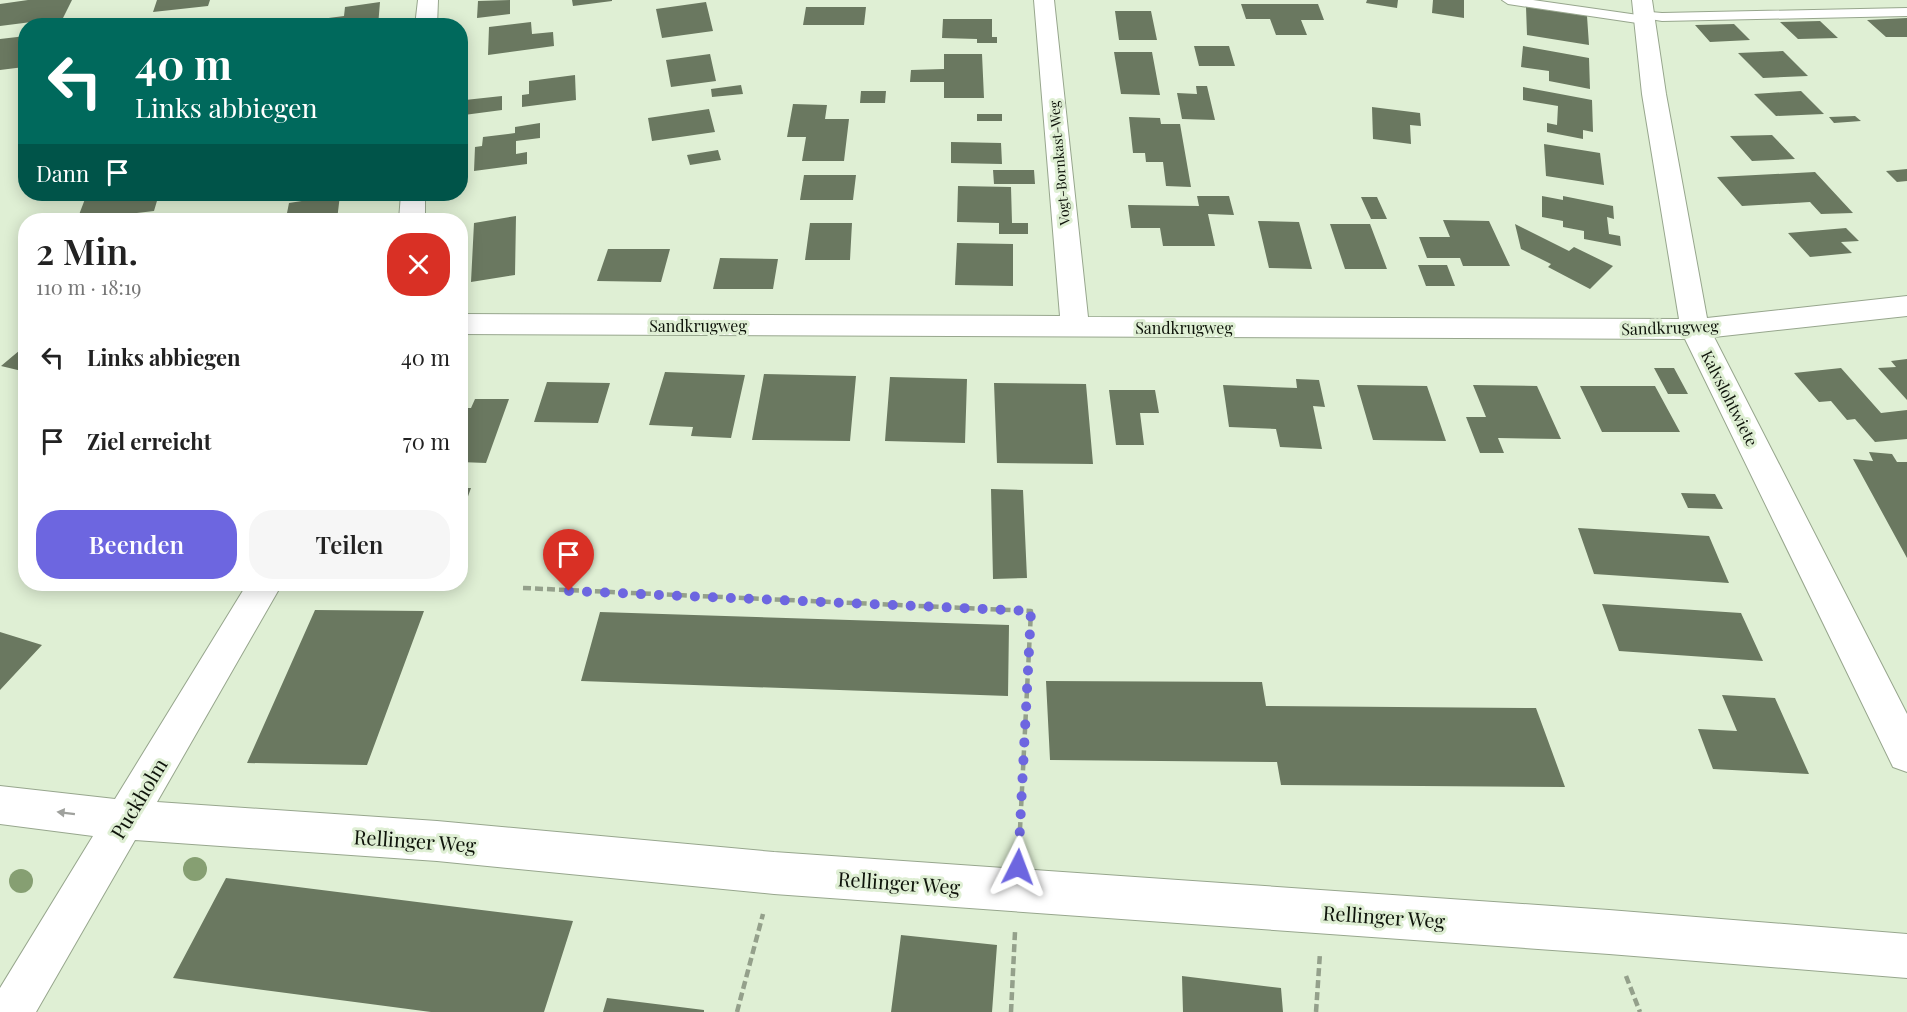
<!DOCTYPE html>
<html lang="de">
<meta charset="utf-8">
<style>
:root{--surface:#fff;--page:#f6f6f6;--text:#222;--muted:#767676;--accent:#6d66e0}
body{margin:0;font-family:"Playfair Display",serif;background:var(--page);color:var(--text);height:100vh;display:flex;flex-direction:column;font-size:22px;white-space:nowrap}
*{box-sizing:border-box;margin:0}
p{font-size:20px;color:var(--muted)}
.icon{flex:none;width:33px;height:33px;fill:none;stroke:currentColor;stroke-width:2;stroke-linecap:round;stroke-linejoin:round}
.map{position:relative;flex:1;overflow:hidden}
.panel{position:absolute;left:18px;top:213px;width:450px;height:378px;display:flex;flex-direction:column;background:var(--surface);border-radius:24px;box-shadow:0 3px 15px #0003}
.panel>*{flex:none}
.guide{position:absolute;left:18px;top:18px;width:450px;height:183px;border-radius:24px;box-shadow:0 3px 15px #0003;background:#00695c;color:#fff;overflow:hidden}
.pin{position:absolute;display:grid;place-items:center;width:51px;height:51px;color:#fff;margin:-62px -26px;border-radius:50% 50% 50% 0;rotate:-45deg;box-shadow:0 0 6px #0007}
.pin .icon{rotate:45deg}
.me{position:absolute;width:66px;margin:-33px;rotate:3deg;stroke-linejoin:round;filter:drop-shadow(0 0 4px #0008)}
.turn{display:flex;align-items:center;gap:21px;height:126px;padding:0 18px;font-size:27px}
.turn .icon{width:78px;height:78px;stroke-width:2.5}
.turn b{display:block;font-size:42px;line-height:51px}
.then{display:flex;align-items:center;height:57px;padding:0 18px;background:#0003;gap:12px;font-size:22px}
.round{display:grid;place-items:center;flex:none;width:63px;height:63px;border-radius:24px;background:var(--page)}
.headline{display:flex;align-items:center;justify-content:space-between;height:102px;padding:0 18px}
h1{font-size:36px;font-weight:600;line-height:45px}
.action{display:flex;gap:12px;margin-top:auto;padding:12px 18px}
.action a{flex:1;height:69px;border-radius:24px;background:var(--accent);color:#fff;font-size:24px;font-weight:600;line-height:69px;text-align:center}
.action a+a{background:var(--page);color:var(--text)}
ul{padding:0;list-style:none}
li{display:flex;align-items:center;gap:18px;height:84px;padding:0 18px}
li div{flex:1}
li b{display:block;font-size:22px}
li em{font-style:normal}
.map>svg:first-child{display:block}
.building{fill:#6a7860}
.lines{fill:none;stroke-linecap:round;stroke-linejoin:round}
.service-casing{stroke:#97a68d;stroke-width:2}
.minor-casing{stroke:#97a68d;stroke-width:2}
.path{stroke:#94a08b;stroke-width:4.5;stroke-dasharray:8 4;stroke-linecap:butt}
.service{fill:#fff;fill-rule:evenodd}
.minor{fill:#fff;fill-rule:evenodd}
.tree{fill:#869f72}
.oneway{fill:#9fa19d}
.route{stroke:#6d66e0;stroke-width:10;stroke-dasharray:0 18}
.labels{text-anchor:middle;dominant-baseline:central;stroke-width:6;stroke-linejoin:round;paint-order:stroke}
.far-street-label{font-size:14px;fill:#0e130a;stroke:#dfefd4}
.street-label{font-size:16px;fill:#0e130a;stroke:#dfefd4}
.near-street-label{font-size:20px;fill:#0e130a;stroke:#dfefd4}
</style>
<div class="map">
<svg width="1907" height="1012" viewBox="0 0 1907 1012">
<rect width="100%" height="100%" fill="#dfefd4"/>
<!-- building -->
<path class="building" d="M28 0H72L63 18 0 26V4Z
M157 0H210L208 6 153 12Z
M510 0V14L477 18 478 1Z
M572 0H612V1L573 6Z
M1367 0H1398L1397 8 1366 3Z
M1433 0H1464V18L1432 13Z
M380 2 378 26H312L313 20 344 16 345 7Z
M706 2 713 31 662 38 656 9Z
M1241 4H1318L1324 20H1301L1307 35H1276L1270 19H1246Z
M806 7H866L864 25H803Z
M1526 7 1587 16 1589 45 1527 35Z
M1115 11H1151L1157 40H1119Z
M1907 18V37H1886L1867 20Z
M248 19 246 26H203V24Z
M943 19H992V37H997V43H977V39L942 38Z
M1820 21 1838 38 1798 39 1780 22Z
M531 22 532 34 553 32 554 46 488 55 489 27Z
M1734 24 1750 40 1710 42 1695 25Z
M26 36 24 67 0 70V39Z
M1194 46H1229L1235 66H1199Z
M1523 46 1589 58 1590 89 1549 81V71L1521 67Z
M1783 51 1808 76 1763 78 1738 53Z
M1114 52H1152L1160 95 1121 94Z
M710 54 716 81 671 87 666 60Z
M944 54H982L984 98H944V82H910L911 70 944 69Z
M575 75 576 100 522 107V95L529 94V81Z
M741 85 743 94 712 97 711 89Z
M1196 86H1207L1215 120 1182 119 1177 93 1197 94Z
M1523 87 1592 100 1593 132 1583 130V139L1547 132V123L1557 125 1558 106 1523 100Z
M861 91H886L885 103H860Z
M1801 91 1824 114 1776 116 1754 94Z
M502 96V110L464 115 465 100Z
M793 104 827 105 825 119H849L844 161H802L806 137H787Z
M1372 107 1420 113 1421 126 1410 125 1411 144 1373 139Z
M709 109 715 132 652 141 648 118Z
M977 114H1002V121H977Z
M1855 116 1861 121 1834 123 1829 117Z
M1129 117 1160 118 1161 124H1180L1191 187 1166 186 1163 162H1146L1145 153H1133Z
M540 123V138L516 141V154L527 152V164L474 171 475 147 482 146 483 137 515 133V127Z
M1772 135 1795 159 1752 161 1730 136Z
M951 142 1001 143 1002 164 951 163Z
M1544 144 1600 153 1604 185 1546 176Z
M718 150 721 160 690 165 687 155Z
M1907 169V181L1897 182 1886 171Z
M993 170H1034L1035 184H994Z
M1815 172 1853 213 1821 214 1810 202 1742 206 1717 177Z
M804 175H856L853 200H800Z
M958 186 1011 187 1012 223H1028V234H999V223L957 222Z
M120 194H159L154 211 77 220 85 199Z
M340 195 337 220H257L258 218 287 213 289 203Z
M1197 196H1229L1234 215 1208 214 1215 246H1163L1160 228H1131L1128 205 1199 206Z
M1542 196 1563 200V196L1613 206 1614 219 1607 217 1609 234 1620 236 1621 246 1584 239V231L1563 227V221L1542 217Z
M1361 197H1377L1387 219H1371Z
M516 216 515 275 471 282 474 223Z
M1443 220 1489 221 1510 266H1463L1460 258H1427L1419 237H1450Z
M1258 221 1299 222 1312 269 1269 268Z
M810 223H852L850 260H805Z
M1330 224H1370L1387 269H1345Z
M1515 224 1569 251 1574 247 1613 266 1590 289 1548 267 1551 264 1521 249Z
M1846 228 1859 241 1841 242 1852 253 1810 257 1788 233Z
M957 243 1013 244V286L955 285Z
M608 249H670L661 282 597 281Z
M720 258 778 259 773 289H713Z
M1418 265H1447L1455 286H1426Z
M26 345V372L1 366Z
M1907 359V400L1878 368 1896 367 1891 361Z
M1654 368H1674L1688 394H1668Z
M1841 368 1881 413 1907 410V439L1875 442 1855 419 1847 420 1831 401 1819 402 1794 373Z
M665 372 745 375 731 438 691 436 693 427 649 425Z
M764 374 856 376 850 441 752 440Z
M890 377 967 379 965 443 885 441Z
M1296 379 1319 380 1325 407 1313 406 1322 449 1280 447 1276 429 1229 427 1223 385 1297 388Z
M547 382 610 383 598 423 534 422Z
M994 383 1086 384 1093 464 997 463Z
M1357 385 1427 386 1446 441 1373 440Z
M1473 385 1537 386 1561 439 1498 438 1504 453H1480L1466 417H1486Z
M1580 386H1655L1680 432H1602Z
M1109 390H1155L1159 413H1140L1144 445H1116Z
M475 399H509L486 463 460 462V408H471Z
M1869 452 1892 454 1897 462H1907V558L1853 459 1873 461Z
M460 488H471L461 516H460Z
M991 489 1023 490 1027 578 993 579Z
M1681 493 1715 494 1723 509 1688 508Z
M1578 528 1709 536 1729 583 1594 574Z
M1602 604 1741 613 1763 661 1619 651Z
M315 610 424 611 367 765 247 763Z
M600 612 1009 625 1008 696 581 681Z
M0 632 42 645 0 690Z
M1046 681 1262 682 1266 706 1536 708 1565 787 1281 785 1277 762 1050 760Z
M1722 695 1775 698 1809 774 1713 769 1698 729 1737 731Z
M226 878 449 906 573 921 544 1012H431L173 978Z
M901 935 997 945 992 1012H891Z
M1182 976 1281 988 1283 1012H1183Z
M607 998 704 1010V1012H603Z"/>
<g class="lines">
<!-- service casing -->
<g class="service-casing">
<path id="service" d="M1502 0H1533L1638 15 1639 11 1662 13 1907 8V16L1662 21 1650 19 1648 23 1644 24 1508 4Z"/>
</g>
<!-- minor casing -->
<g class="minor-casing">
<path id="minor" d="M418 0H438L437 26H415Z
M1034 0H1054L1088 317 1679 319 1642 94 1632 0H1652L1666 94 1707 318 1907 296V316L1714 337 1907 714V772L1893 767 1685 339 460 334V314L1060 316Z
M401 194H425V220H399Z
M247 584H282L157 802 437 821 774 852 1609 910 1907 934V978L1609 954 774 894 437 861 135 840 36 1012H0V988L93 836 0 824V786L115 799Z"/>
</g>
<!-- path -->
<path class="path" d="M523 588 1031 611 1019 849
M1626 976 1640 1012
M737 1012 763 914
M1011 1012 1015 932
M1316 1012 1320 953"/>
<!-- service -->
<use href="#service" class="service"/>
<!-- minor -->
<use href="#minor" class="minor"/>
</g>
<!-- trees -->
<g class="tree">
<circle cx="195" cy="869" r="12"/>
<circle cx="21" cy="881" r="12"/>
</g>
<!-- one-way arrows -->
<defs><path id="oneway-solid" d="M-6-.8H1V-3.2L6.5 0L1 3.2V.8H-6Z" transform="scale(1.5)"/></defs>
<use class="oneway" href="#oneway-solid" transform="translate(66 813) rotate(-173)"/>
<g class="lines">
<!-- route -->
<path class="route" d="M569 591 1031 611 1018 867"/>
</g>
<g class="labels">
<!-- far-street labels -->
<g class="far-street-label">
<text transform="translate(1059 163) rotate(-95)">Vogt-Bornkast-Weg</text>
</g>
<!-- street labels -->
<g class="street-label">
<text x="698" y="325">Sandkrugweg</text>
<text x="1184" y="327">Sandkrugweg</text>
<text transform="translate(1670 327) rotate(-2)">Sandkrugweg</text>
<text transform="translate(1730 398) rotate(63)">Kalvslohtwiete</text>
</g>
<!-- near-street labels -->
<g class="near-street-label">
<text transform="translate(138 798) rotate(-59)">Puckholm</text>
<text transform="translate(415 840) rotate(4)">Rellinger Weg</text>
<text transform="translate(899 882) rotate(4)">Rellinger Weg</text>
<text transform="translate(1384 916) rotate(4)">Rellinger Weg</text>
</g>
</g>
</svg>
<div class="pin" style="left:569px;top:591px;background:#d93025"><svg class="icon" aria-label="arrive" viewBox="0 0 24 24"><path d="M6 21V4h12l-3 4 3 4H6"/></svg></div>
<svg class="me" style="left:1018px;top:867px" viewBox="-20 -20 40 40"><path d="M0-17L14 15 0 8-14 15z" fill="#6d66e0" stroke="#fff" stroke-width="4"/></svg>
<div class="guide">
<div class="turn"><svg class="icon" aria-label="left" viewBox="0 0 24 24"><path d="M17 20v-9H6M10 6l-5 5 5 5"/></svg><div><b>40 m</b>Links abbiegen</div></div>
<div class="then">Dann<svg class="icon" aria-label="arrive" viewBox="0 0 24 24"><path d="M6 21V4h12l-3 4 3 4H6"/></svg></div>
</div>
<section class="panel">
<div class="headline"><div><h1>2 Min.</h1><p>110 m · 18:19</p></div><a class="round" style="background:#d93025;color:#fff"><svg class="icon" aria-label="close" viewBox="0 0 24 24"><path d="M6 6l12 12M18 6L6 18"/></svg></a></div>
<ul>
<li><svg class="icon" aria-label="left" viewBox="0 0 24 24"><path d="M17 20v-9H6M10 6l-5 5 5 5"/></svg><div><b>Links abbiegen</b></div><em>40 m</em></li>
<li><svg class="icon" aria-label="arrive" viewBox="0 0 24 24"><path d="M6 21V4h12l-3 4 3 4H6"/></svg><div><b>Ziel erreicht</b></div><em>70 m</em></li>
</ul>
<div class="action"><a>Beenden</a><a>Teilen</a></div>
</section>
</div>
